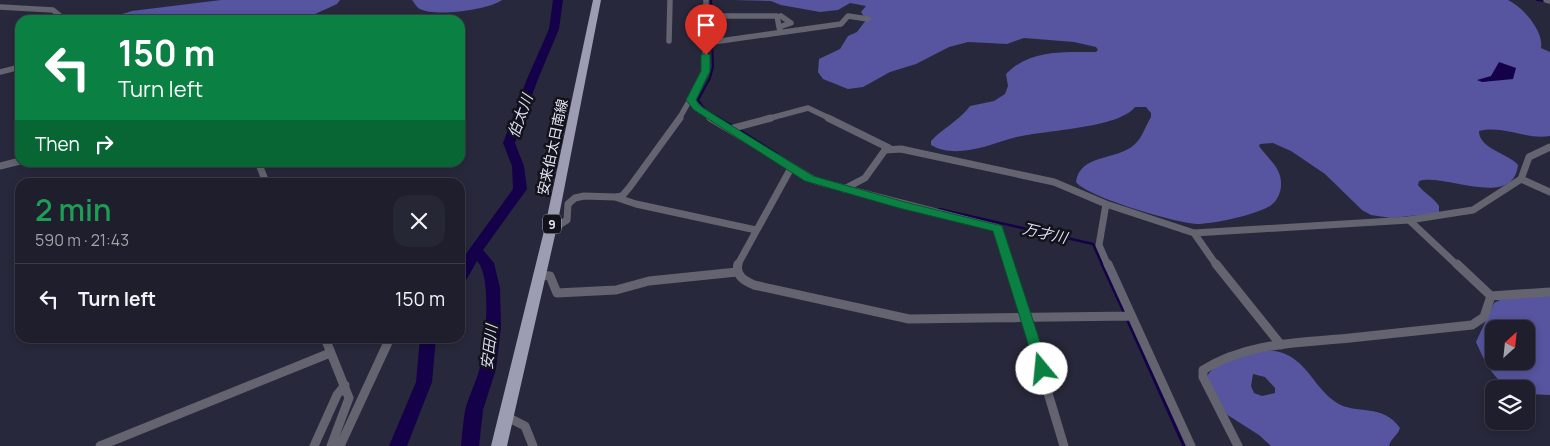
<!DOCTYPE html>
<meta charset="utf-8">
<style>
:root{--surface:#1e1e2d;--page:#262735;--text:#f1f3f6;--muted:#a1a2aa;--line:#3c3c49}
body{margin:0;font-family:Manrope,"Noto Sans JP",sans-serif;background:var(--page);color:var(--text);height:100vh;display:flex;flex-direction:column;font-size:19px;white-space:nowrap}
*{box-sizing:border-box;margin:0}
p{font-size:16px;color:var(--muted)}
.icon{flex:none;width:28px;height:28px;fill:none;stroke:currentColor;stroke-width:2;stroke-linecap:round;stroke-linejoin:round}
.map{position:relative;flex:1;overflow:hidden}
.details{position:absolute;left:15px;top:178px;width:450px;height:165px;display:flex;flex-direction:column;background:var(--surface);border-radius:15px;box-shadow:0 2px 8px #0003,0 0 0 1px var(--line)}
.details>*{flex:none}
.top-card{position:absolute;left:15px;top:15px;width:450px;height:152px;border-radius:15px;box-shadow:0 2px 8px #0003,0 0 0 1px var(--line);background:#0b8043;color:#fff;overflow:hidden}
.needle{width:32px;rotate:27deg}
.fabs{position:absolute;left:1485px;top:320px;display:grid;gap:10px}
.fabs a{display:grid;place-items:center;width:50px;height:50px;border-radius:10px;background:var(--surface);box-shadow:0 2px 8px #0003,0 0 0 1px var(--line);font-size:25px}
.pin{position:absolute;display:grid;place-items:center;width:42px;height:42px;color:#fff;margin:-51px -21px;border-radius:50% 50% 50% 0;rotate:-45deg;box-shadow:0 0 5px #0007}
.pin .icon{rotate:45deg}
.me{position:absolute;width:55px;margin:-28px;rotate:343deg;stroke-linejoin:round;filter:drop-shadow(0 0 4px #0008)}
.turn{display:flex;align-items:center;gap:18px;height:105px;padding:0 20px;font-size:22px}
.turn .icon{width:65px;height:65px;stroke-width:2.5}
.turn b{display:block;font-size:35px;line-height:42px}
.then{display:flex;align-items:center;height:48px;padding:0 20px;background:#0003;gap:10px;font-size:19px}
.round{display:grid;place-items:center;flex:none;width:52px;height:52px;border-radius:15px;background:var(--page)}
.headline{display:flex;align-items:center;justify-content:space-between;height:85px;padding:0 20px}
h1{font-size:30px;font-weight:600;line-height:38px;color:#1e9e55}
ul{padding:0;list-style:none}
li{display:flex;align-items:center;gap:15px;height:70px;padding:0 20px;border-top:1px solid var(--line)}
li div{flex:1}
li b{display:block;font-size:19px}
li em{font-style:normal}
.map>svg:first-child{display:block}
.forest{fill:#5754a0;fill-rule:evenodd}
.water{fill:#150149}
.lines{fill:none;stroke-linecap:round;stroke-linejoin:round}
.stream-far2{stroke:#150149;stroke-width:2}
.stream-far1{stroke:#150149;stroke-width:2.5}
.stream{stroke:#150149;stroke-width:3}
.river{fill:#150149;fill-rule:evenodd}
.minor-far2{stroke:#63646f;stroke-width:5.5}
.minor-far1{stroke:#63646f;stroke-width:7}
.minor{stroke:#63646f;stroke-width:9}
.primary{fill:#9c9db2;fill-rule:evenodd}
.route{fill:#0b8043;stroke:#07532c}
.labels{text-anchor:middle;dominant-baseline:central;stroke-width:5;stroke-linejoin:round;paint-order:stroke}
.shield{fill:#12121b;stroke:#a6a6b3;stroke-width:1}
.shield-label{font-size:12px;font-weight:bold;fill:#e5e6f4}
.street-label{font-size:14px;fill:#e5e6f4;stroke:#12121b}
.water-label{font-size:15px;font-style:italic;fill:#dbdcf2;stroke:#12121b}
</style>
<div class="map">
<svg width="1550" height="446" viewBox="0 0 1550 446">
<rect width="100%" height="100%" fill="#28283c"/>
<!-- forest -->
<path class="forest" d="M221 0H340L337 4 302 20H103L132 11Z
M412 0H502C488 10 435 17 420 9 416 7 415 3 412 0Z
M732 0H1508C1523 7 1544 31 1541 48L1550 52V136C1526 140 1504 125 1479 131 1479 149 1508 153 1518 165 1513 210 1445 173 1419 181L1418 185C1424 193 1433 197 1439 206V213L1391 218 1371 215 1362 210 1325 174 1291 151 1273 143 1260 144 1259 146C1268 159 1282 168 1281 185 1281 194 1276 203 1268 207 1254 215 1213 224 1197 224 1176 223 1087 197 1076 182 1080 153 1118 161 1135 144 1142 138 1146 125 1151 117V113L1146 107H1135C1118 129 1041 130 1013 138 998 142 984 148 969 150 956 152 943 152 931 145V141C943 128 960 120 970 106L994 101 1005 94 1008 86 1006 74C1030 49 1064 52 1096 52L1098 50 1096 47 1074 42 1024 38 1007 44 968 42 949 47 916 64 890 72 863 87 848 89 823 79 818 72 819 59 840 49 848 36 857 32 866 20 861 12 866 6 850 3 838 10 820 12 781 5 771 1Z
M1550 294V395L1528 394 1526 389C1496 389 1487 366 1476 342L1494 303 1502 299ZM1494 329H1526V361H1494Z
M1263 350C1306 350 1309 385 1337 403 1356 415 1383 403 1400 428 1398 435 1391 438 1389 446H1271L1259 435 1226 414 1207 376C1219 358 1243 356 1263 350ZM1253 374 1265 377 1275 388V393L1262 396 1254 393 1251 386Z"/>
<!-- water -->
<path class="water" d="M1499 62 1516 68 1513 79 1482 82 1477 80 1491 76Z"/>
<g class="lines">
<!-- stream-far2 -->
<path class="stream-far2" d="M711 0 713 67 710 78 698 100 706 111 721 119
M1537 0 1546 1"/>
<!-- stream-far1 -->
<path class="stream-far1" d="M718 118 733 126
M738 129 777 154
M939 209 1093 244 1103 266"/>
<!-- stream -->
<path class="stream" d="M1102 264 1125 314
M1127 319 1184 446"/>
<!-- river -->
<path class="river" d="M553 0H563L559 29 538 79 515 143 524 166 527 189 483 250 494 263 500 288 501 327 496 369 483 410 479 446H461C462 435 463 423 465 411 468 398 475 384 479 371 485 350 493 277 477 261L465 282 460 283V265L468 251 513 189 512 166 503 143 527 79 549 29Z
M420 338H436L432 382 407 446H389L416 382Z"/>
<!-- minor-far2 -->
<path class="minor-far2" d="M1546 0 1550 1
M0 7 53 10 65 20
M708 16H777L779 27
M780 31 779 27 791 23 781 16
M669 41 670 0
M706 43 841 24 848 16 868 19
M0 72 20 67
M691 100 712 119
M679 119 705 73 706 0
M767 119 808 108 831 119"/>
<!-- minor-far1 -->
<path class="minor-far1" d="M710 118 816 181 998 228 1010 266
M828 118 889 148
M730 129 771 118
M258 162 266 182
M0 166 20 161
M1521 179 1550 192
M844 189 865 178 885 150 901 149 1054 182 1106 204 1194 233 1409 220 1473 210 1521 179 1529 157 1550 147
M616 197 622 196 629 188 680 118
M1106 204 1099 245 1108 266
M1409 220 1458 266
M550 231 567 220 568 204 575 198 584 196 615 197 636 204 756 230
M1194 233 1217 266
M737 266 791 168"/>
<!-- minor -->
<path class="minor" d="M738 264C735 276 745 281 754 285L909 319 1131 316
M1009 264 1064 446
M1108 264 1191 446
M1216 264 1281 345
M1457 264 1491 296 1550 292
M539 275 550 276 557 293 616 290 649 281 737 272
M325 338 349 398 331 446
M505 416 525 426 533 446
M100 446 330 353
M314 446 337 395 345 385
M340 446 390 338
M1238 446 1203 377V370C1248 342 1299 343 1350 338 1391 334 1431 329 1472 325L1484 317 1491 296"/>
<!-- primary -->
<path class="primary" d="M593 0H601L556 231 507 446H491L544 231Z"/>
</g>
<!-- route -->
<path class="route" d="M706 53 710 55V71L696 100 700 106 813 176 905 202 1002 226 1049 369 1047 372 1042 374 1036 369 993 231 899 208 805 181 694 110 686 100 701 71V55Z"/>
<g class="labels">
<!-- shield labels -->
<rect class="shield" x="543" y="214.5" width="18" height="19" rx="4"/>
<g class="shield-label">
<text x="552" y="224">9</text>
</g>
<!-- street labels -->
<g class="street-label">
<text transform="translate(552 147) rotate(-78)">安来伯太日南線</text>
</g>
<!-- water labels -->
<g class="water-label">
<text transform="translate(520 116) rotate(-70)">伯太川</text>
<text transform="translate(1045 233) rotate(13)">万才川</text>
<text transform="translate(489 347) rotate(-83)">安田川</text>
</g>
</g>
</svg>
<div class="fabs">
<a><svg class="needle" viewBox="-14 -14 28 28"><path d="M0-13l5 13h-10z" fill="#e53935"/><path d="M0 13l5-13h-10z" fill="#a1a2aa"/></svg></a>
<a><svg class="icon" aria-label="layers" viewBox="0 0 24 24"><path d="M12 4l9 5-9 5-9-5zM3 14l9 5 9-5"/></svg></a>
</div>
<div class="pin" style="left:706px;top:55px;background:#d93025"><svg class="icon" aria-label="arrive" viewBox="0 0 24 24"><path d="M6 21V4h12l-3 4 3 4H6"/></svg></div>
<svg class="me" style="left:1042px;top:369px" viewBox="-20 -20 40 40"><circle r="19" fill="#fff"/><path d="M0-13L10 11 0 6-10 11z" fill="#0b8043"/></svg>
<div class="top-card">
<div class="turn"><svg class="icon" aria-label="left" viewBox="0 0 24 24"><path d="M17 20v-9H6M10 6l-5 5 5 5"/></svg><div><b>150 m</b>Turn left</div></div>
<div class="then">Then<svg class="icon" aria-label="right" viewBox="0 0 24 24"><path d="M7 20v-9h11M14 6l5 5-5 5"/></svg></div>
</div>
<section class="details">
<div class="headline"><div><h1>2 min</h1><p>590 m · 21:43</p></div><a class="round"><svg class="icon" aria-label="close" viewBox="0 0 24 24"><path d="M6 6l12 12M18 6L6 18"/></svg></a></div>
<ul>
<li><svg class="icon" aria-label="left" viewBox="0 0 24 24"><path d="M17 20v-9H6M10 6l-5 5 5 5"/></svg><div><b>Turn left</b></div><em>150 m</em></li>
</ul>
</section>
</div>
